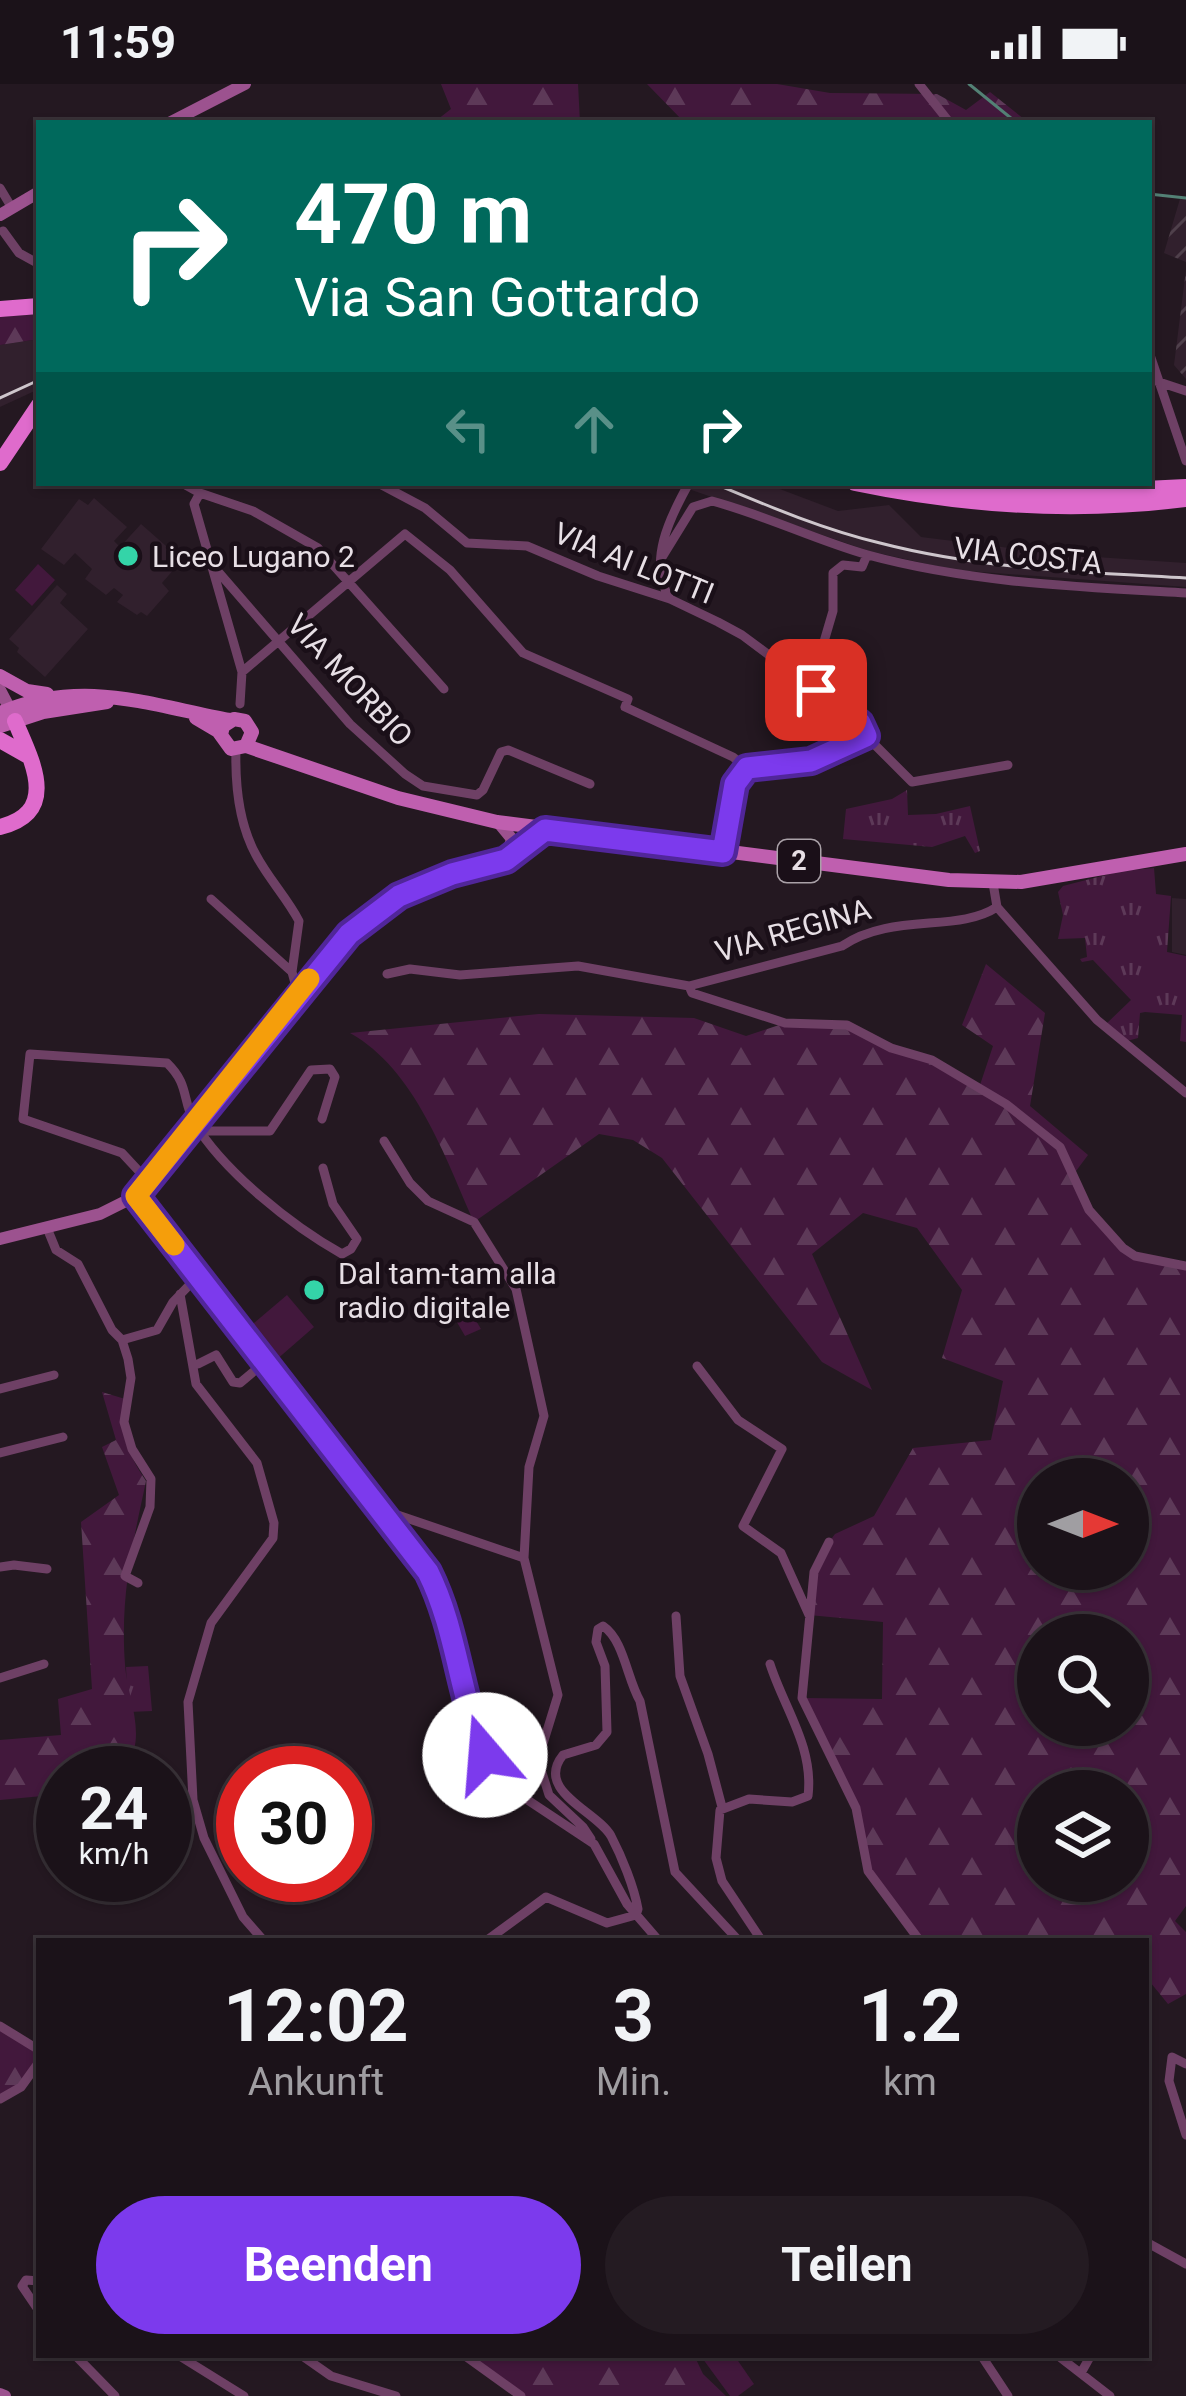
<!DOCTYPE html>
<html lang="de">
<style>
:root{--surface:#1b1219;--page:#241b22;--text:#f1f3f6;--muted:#a09ea2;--line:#393238;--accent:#7c3aed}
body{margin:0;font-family:Roboto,sans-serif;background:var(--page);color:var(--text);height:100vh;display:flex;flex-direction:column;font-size:45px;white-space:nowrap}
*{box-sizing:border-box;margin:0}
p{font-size:39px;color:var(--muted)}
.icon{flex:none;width:66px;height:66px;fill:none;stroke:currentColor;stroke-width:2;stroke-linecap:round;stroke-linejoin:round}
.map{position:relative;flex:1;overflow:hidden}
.panel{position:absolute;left:36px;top:1854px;width:1113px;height:420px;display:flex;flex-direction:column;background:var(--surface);border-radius:0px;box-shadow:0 3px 9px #0004,0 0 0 3px var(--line)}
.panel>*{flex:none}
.top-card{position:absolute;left:36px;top:36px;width:1116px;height:366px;border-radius:0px;box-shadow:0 3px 9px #0004,0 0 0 3px var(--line);background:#00695c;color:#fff;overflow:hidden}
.needle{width:78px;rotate:90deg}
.buttons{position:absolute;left:1017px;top:1374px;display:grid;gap:24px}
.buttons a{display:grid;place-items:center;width:132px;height:132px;border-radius:50%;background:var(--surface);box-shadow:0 3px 9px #0004,0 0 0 3px var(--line);font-size:60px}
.speed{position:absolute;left:36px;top:1662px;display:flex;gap:24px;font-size:60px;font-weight:700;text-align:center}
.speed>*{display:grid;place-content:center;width:156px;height:156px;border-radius:50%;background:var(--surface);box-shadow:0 3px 9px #0004,0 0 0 3px var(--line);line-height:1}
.speed small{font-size:30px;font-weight:400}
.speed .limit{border:18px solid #d22;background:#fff;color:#111}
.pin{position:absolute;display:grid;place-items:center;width:102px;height:102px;color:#fff;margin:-51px;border-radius:24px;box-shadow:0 6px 18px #0006}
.me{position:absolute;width:132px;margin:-66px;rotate:342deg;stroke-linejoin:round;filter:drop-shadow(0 0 9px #0008)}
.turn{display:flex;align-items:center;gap:42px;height:252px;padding:0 60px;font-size:54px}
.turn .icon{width:156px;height:156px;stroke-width:2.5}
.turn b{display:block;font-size:84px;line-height:102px}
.lanes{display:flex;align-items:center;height:114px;padding:0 60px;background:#0003;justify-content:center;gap:60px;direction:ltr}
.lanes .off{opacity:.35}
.eta{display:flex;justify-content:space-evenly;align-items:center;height:204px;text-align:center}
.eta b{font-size:72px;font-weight:700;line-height:84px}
.cta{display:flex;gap:24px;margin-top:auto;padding:24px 60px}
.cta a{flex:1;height:138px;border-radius:72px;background:var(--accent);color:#fff;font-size:48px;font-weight:700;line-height:138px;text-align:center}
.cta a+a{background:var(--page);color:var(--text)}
.status{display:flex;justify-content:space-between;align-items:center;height:84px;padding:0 60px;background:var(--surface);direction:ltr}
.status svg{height:33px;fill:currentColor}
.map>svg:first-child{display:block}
.built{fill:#31202d}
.industrial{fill:url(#industrial-furrows)}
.grass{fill:url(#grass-tufts)}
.forest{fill:url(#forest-firs);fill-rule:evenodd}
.garden{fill:#42183c}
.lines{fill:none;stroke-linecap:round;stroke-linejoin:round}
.stream{stroke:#538175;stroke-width:3}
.street{stroke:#6e4065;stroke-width:9}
.secondary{stroke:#9c528f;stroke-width:12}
.primary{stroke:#bf5faf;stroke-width:14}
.highway{stroke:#df6bcc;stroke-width:16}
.rail{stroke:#cec6cc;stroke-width:3}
.route-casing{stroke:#51269a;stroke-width:30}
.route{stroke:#7c3aed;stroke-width:21}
.slow{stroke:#f59e0b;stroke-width:21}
.poi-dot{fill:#34d4a8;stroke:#1a0f18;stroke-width:4.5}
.labels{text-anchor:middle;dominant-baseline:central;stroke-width:9;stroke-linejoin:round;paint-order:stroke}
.shield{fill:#1a0f18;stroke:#aaa1a8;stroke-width:3}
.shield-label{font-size:27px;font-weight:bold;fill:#e7dfe5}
.street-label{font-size:30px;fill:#e7dfe5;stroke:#1a0f18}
.poi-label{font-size:30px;fill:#e7dfe5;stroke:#1a0f18;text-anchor:start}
</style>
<div class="status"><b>11:59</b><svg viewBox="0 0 49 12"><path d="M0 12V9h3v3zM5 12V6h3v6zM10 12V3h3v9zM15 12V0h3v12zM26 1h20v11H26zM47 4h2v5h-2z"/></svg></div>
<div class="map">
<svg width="1186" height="2312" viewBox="0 0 1186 2312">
<defs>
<pattern id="industrial-furrows" width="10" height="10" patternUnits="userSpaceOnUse" patternTransform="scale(3)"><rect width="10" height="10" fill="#31202d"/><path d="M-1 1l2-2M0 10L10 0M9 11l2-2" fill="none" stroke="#4f404b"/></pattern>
<pattern id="grass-tufts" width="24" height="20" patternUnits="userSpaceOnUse" patternTransform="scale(3)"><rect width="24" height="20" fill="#42183c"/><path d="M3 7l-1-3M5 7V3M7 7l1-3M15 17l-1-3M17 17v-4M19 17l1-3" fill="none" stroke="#5d3958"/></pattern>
<pattern id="forest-firs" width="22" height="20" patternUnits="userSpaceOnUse" patternTransform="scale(3)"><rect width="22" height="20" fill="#42183c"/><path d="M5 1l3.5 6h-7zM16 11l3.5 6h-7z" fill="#5d3958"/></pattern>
</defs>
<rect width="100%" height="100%" fill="#241821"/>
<!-- built -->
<path class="built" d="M39 255V305L0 323V261Z
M671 399H764L838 427 889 421 921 453 1066 471 1186 479V503L954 486 869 467Z
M94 414 127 443 114 457 120 463 141 440 182 476 162 499 169 507 147 532 141 528 137 531 117 518 123 511 114 504 106 511 85 495 92 485 75 469 64 481 41 465 79 415 88 421Z
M57 501 67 510 60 519 88 545 45 593 17 568 19 564 9 555Z
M1172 814 1186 815V871L1172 868Z"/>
<!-- industrial -->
<path class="industrial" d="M1186 114V178L1164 169 1180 115Z
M1186 186V295L1174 281Z"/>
<!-- grass -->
<path class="grass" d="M907 706 908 731 936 730 970 722 980 767 975 769 965 752 932 763 843 755 846 725 892 715Z
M1154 784 1156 810 1171 812 1167 868 1186 872V958L1180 957 1182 931 1145 928 1140 929 1138 954 1123 958 1104 942 1131 916 1093 876 1082 878 1080 875 1087 873 1085 854 1058 855 1063 831 1058 808 1063 802 1121 787Z
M148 1582 152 1627 128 1628 126 1583Z"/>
<!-- forest -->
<path class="forest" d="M441 0H578L580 39H433L451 25Z
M647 0H777L830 9 937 10 966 26 990 8 1029 39H685Z
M39 230V255L0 261V233Z
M986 880 1045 929 1030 1022 1088 1071 1073 1091 1089 1126 1135 1172 1186 1182V1822L1175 1837 1186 1848V1910L1168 1920 1146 1893V1857H920L868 1787 856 1724 802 1614 882 1615 883 1538 809 1531 814 1488 829 1458 835 1450 874 1432 913 1364 991 1356 1003 1297 942 1274 962 1206 917 1144 863 1129 812 1170 872 1306 822 1278 662 1074 633 1056 599 1050 474 1138C445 1073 415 985 350 949L539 930 694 934 746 952 785 939 847 941 932 976 979 1004 993 962 962 941ZM1038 1395H1128V1485H1038ZM1038 1551H1128V1641H1038ZM1038 1707H1128V1797H1038Z
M102 1308 125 1315C121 1348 127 1370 146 1397 132 1463 120 1513 125 1581 127 1612 148 1654 126 1681 114 1696 81 1689 63 1689V1710L0 1716V1656L61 1651 58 1615 92 1605 81 1438 119 1411 102 1363 116 1356Z
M0 1942 39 1966C39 1992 19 2002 0 2015Z
M464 2271H694L703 2290 726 2312H521Z"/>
<!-- garden -->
<path class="garden" d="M38 480 55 496 32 522 15 506Z
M287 1211 314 1243 275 1277 248 1244Z
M463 1215 481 1245 465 1252 448 1223Z
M700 2271H734L754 2300 738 2312H730Z"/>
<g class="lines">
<!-- stream -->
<path class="stream" d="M969 0 1017 39
M1149 110 1186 114"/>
<!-- street -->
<path class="street" d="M919 0 950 39
M0 104 12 124
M3 147 19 169 39 180
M1149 268 1186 377
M1156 297 1186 307
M182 399 200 409 194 420 242 588 240 620
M378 399 425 424 467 459 527 462 598 492 670 515 718 538 742 551 860 639
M200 409 253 427 318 464 444 605
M867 471 862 483 843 481 833 489V527L823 561 866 652 912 698 1008 681
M661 475 693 423 712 417C765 431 815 456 868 471 971 499 1080 503 1186 509
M208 476 350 640 405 690 423 702 477 711 483 706 501 668 508 666 590 700
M670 515C647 478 670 433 689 399
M242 588 405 450 450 486 523 569 628 615 625 623 733 673 747 684
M236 665C235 700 239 740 256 771 268 794 287 814 299 837L292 888 298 910
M723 768 735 700 747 684 799 680 866 652
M993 799 997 823 1097 936 1186 1009
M211 815 292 888
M387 890 410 885 460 891 578 882 689 902 842 862C892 828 958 849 997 823
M689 902 692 909 785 939 847 941 891 964 932 976 1006 1020 1060 1063 1089 1126 1123 1164 1135 1172 1186 1182
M201 1047H270L311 986 330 985 335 993 322 1035
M384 1057 410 1099 428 1117 474 1138 516 1205 544 1332 529 1383 524 1474
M149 1098 122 1069 23 1035 30 970 167 979C189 1000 182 1015 194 1038 223 1087 292 1142 342 1170L351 1165 357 1155 333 1120 323 1084
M136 1112 428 1488 448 1535 471 1635 492 1683 520 1711 594 1760 627 1820 659 1857
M47 1144 56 1166 78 1180 112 1246 122 1256 128 1275 131 1294 124 1338 132 1365 151 1395 150 1423 125 1492 138 1499
M180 1210 196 1300 257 1379 274 1439 273 1454 211 1539 188 1618 193 1716 204 1754 243 1833 264 1857
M122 1256 157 1246 173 1218 198 1192
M198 1280 216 1271 233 1298 240 1299 265 1278
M697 1282 738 1336 782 1365 743 1442 781 1469 809 1531
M0 1305 54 1291
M0 1369 63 1353
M383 1426 524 1474 558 1611 538 1676 549 1711 583 1743 591 1755
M829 1458 814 1488 802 1614 856 1724 868 1787 920 1857
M0 1483 14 1481 47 1485
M676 1532 680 1592 708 1670 722 1723
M0 1594 44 1580
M486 1857 546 1813 607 1839 636 1831 638 1825C634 1803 622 1773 611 1752 597 1727 534 1707 563 1671L596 1661 607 1648 605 1582 596 1558 598 1545 603 1542C624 1556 627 1595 640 1617L675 1788 739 1857
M762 1857 722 1797 716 1774 720 1726 749 1715 792 1718 808 1712C814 1663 784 1624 770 1580
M0 1942 39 1966
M1186 1980 1172 1973 1169 1997 1186 2051
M0 2015 21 2003 39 1978
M1146 2158 1186 2180
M39 2197 26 2196 22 2202 39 2227
M75 2271 115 2312
M178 2271 244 2312
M301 2271 331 2292 396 2312
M464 2271 521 2312
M981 2271 1008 2312
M1057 2271 1110 2312
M1081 2289 1091 2271"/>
<!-- secondary -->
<path class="secondary" d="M169 39 245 0
M0 131 39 108
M0 606 10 625
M498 738 512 755 506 776
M0 1155 100 1130 136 1112 330 869C358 839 390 814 428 799 474 781 508 781 545 746
M0 2310 5 2312"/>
<!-- primary -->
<path class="primary" d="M0 592 27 607 47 610
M0 629C83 594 148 621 230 636
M196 634 218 647 231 665 246 662 252 648 245 637 234 635 223 642 221 651
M0 642 43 628 107 618
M246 662 398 714 497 738 949 796 1021 798 1186 770"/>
<!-- highway -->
<path class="highway" d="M0 225 39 222
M0 379 39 321
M855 399C965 422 1075 429 1186 415
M919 399 1043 410 1186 403
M0 656 30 673
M0 743C61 728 31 675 15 637"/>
<!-- rail -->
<path class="rail" d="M0 314 39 296
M713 399C768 422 822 445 880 459 980 485 1083 488 1186 494"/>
</g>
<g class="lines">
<!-- route casing -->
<g class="route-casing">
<path id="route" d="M485 1671C459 1611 457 1546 428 1488L136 1112 349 850 399 812 452 790 506 776 545 746 723 768 735 700 747 684 811 677 866 652 860 639 816 606"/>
</g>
<!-- route -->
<use href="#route" class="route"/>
<!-- slow -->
<path class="slow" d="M174 1161 136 1112 309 895"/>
</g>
<!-- markers -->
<g class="poi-dot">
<circle cx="128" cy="472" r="12"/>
<circle cx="314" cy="1206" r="12"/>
</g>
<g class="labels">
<!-- shield labels -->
<rect class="shield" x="778" y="756" width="42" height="42" rx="9"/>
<g class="shield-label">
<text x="799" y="777">2</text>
</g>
<!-- street labels -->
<g class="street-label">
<text transform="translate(1028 471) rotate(6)">VIA COSTA</text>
<text transform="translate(634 479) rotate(22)">VIA AI LOTTI</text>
<text transform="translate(350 596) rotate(47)">VIA MORBIO</text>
<text transform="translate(793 846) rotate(-16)">VIA REGINA</text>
</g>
<!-- poi labels -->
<g class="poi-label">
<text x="152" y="472">Liceo Lugano 2</text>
<text x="338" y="1189">Dal tam-tam alla<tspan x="338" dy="34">radio digitale</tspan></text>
</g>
</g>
</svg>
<div class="buttons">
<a><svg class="needle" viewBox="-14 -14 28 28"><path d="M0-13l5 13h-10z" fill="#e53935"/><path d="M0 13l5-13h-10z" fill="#a09ea2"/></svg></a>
<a><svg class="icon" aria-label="search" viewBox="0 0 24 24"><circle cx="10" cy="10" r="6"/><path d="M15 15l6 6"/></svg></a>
<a><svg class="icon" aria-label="layers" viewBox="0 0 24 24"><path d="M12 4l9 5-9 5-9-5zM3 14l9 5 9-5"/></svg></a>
</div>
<div class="speed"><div>24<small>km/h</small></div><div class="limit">30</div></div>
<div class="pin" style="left:816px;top:606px;background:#d93025"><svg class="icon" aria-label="arrive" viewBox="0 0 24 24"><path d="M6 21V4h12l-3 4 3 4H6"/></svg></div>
<svg class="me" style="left:485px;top:1671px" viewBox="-20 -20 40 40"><circle r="19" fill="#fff"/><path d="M0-13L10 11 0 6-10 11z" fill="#7c3aed"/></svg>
<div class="top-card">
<div class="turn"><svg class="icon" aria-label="right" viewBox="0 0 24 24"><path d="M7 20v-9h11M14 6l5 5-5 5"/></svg><div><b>470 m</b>Via San Gottardo</div></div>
<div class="lanes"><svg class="icon off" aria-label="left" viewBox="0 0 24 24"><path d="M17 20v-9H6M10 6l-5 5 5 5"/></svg><svg class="icon off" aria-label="ahead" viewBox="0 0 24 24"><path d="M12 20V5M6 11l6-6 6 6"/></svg><svg class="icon" aria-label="right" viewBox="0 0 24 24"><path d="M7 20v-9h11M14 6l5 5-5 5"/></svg></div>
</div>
<section class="panel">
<div class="eta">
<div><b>12:02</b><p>Ankunft</p></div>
<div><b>3</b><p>Min.</p></div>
<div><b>1.2</b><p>km</p></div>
</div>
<div class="cta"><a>Beenden</a><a>Teilen</a></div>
</section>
</div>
